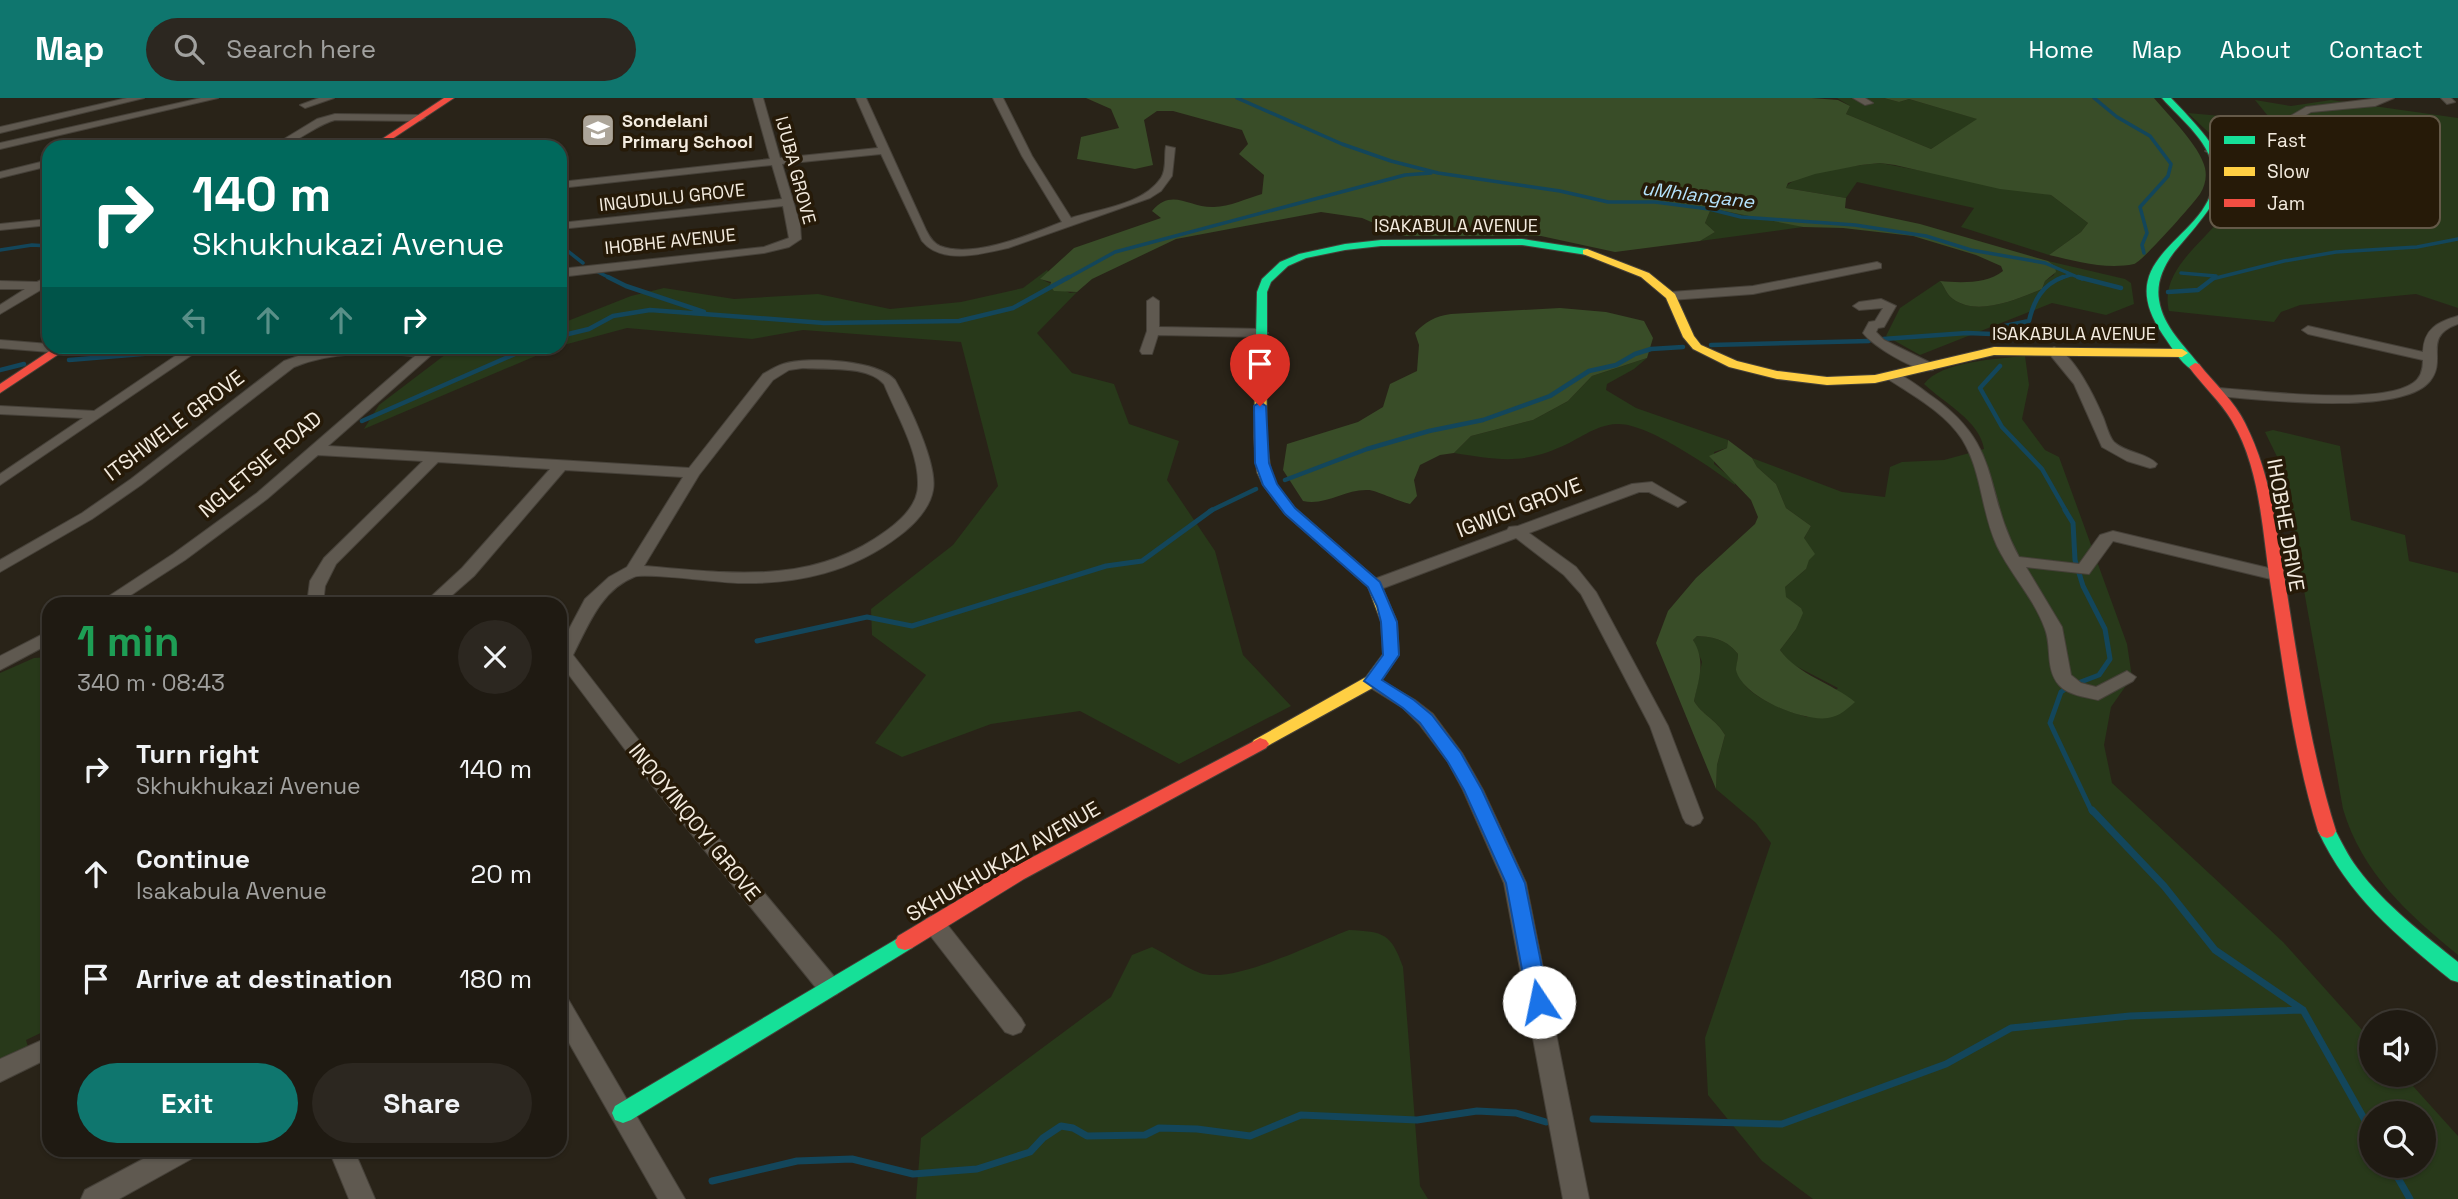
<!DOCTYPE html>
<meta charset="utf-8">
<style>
:root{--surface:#1f1a12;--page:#2c2720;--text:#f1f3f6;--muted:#a1a19f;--line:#3c3832;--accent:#0f766e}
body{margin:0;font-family:"Space Grotesk",sans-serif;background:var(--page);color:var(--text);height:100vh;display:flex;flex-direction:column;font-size:26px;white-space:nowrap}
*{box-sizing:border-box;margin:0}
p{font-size:23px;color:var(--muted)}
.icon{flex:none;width:38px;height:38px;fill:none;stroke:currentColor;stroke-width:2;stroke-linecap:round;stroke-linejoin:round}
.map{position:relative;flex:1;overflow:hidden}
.details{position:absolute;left:42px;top:499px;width:525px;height:560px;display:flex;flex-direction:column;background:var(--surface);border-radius:21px;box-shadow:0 2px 5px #0004,0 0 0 2px var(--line)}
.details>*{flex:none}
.top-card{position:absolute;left:42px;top:42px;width:525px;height:214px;border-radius:21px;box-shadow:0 2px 5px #0004,0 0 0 2px var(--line);background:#00695c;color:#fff;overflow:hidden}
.controls{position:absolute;left:2359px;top:912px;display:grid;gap:14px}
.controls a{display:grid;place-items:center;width:77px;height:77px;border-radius:50%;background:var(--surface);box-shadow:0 2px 5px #0004,0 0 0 2px var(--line);font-size:35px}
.pin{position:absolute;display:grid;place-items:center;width:60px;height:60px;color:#fff;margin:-72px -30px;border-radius:50% 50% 50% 0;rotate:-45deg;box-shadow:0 0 7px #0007}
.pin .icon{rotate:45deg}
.me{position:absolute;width:77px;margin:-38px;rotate:349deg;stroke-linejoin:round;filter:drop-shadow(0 0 5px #0008)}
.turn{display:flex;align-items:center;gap:24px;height:147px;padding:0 35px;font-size:32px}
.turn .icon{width:91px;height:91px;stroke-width:2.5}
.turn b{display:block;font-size:49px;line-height:60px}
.lanes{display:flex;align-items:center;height:66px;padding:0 35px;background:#0003;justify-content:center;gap:35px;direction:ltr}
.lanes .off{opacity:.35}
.round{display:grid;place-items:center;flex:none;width:74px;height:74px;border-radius:37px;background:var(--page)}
.overview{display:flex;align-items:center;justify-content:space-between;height:119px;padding:0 35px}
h1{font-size:42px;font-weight:600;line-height:52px;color:#1e9e55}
.button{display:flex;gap:14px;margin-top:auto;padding:14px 35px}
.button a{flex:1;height:80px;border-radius:42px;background:var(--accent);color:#fff;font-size:28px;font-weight:600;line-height:80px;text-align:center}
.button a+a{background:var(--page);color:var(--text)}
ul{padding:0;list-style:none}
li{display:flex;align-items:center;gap:21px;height:105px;padding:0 35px}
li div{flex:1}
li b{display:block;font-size:26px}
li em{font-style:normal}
header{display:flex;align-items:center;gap:42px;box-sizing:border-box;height:98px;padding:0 35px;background:var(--accent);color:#fff}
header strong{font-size:33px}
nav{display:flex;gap:38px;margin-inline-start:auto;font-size:24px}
.search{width:490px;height:63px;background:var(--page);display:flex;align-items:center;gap:18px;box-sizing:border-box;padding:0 24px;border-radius:38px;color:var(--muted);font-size:26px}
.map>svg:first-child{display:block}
.green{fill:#28391a;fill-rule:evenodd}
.forest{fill:#394d28}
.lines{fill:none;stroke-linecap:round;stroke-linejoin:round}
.stream-far3{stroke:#13465b;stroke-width:3.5}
.stream-far2{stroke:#13465b;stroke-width:4.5}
.stream-far1{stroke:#13465b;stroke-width:5}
.stream{stroke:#13465b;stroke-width:7}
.street-casing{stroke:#464139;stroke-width:2}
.fast-casing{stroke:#464139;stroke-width:2}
.slow-casing{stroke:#464139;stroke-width:2}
.jam-casing{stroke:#464139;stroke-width:2}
.street{fill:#5f5950;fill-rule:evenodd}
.fast{fill:#16e098;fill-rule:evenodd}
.slow{fill:#ffcf43;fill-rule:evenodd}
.jam{fill:#f24e42;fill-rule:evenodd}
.route{fill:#1a73e8;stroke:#114b97;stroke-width:2}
.labels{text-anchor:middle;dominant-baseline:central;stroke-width:7;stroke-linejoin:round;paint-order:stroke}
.far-poi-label{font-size:18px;font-weight:bold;fill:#f3ebdf;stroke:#261a08;text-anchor:start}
.far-street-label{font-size:18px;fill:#f3ebdf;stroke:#261a08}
.far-water-label{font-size:19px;font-style:italic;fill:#b5e3fe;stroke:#261a08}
.street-label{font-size:21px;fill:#f3ebdf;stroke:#261a08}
.key{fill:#261a08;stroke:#645948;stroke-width:2}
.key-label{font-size:19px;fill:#f3ebdf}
</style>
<header>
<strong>Map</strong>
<div class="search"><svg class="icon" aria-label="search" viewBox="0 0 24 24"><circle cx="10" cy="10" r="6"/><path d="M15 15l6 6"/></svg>Search here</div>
<nav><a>Home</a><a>Map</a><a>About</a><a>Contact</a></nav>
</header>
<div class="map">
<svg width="2458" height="1101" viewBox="0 0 2458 1101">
<rect width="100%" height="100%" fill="#292318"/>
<!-- green -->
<path class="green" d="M1837 0H1884L1899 4 1909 1 1978 21 1931 51 1846 16 1850 8Z
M2255 2 2291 8 2331 2 2458 20V210L2416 196 2300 207 2281 214 2274 224 2169 213C2154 152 2261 122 2232 63 2222 44 2203 30 2188 15L2243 20 2268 18Z
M1880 65 2051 97 2088 125 2081 134 2049 157 1961 129 1974 110 1857 84 1846 100 1786 90C1793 74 1861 67 1880 65Z
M1719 112 1793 126 1803 129 1700 143 1715 134 1705 125 1710 113Z
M2048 163 2125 181 2131 185 2134 206 2106 217 2052 205 1920 257 1886 238 1900 210 1940 183C1945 189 1946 196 1953 201 1978 219 2017 201 2042 191L2045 183 2054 177 2055 168Z
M1047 172 1049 175 1041 181 1070 195 1077 194 1037 235 1072 275 1114 286 1129 326 1179 343 1167 382 1215 453 1243 557 1291 608 1179 666 1080 613 991 626 902 659 875 645 926 577 872 537 871 511 953 447 998 388 961 244 803 232 752 241 627 230 560 248V226L631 198 664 190 734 201 818 196 890 211 961 204 1023 190Z
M559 249 552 251 364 331 379 307 454 250Z
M2025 258 2029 287 2022 321 2045 352 2059 359 2127 546 2132 579 2111 609 2104 647 2112 685 2283 844 2371 942V976L2403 977 2458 1038V1101H1813L1762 1063 1708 997 1705 940 1771 745 1756 725 1716 691 1717 667 1725 637C1716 621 1702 617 1694 603L1702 564 1693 542 1697 538C1715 539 1727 542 1738 556 1738 561 1736 569 1737 573 1744 599 1785 612 1807 619L1838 590 1790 565 1780 552 1796 531 1801 510 1785 499V489L1806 471 1804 440 1811 428 1786 410 1776 386 1757 369 1752 360 1842 394 1885 399 1890 369 1902 364 1944 362 1984 351C1980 323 1944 305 1924 286 1941 263 1998 261 2025 258ZM2371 1015H2424V1068H2371Z
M1647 260 1634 271 1607 286 1606 292 1636 310 1728 342 1727 350 1714 354V366L1735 383V387C1710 369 1646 324 1617 326 1594 327 1579 342 1558 350 1519 367 1494 361 1454 355L1471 338 1533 322 1568 303 1592 278Z
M2273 332 2340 348 2351 422 2405 437 2409 463 2458 475V857C2408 816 2362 775 2343 711L2282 369 2265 334Z
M49 559V931L26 942 28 949 0 963V575L34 560Z
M1349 832C1384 834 1391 835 1403 869L1420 1088 1428 1101H916L921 1040 1111 899 1132 857 1152 849C1168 857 1184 869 1200 875 1232 887 1317 844 1349 832Z"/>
<!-- forest -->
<path class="forest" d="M1086 0H1812L1838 2 1850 8 1846 16 1931 51 1977 21 1909 1 1899 4 1884 0H2154C2169 18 2200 48 2205 70 2207 79 2205 88 2200 96 2193 106 2142 164 2134 166 2106 172 2076 163 2049 157L2081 134 2088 125 2051 97 2000 91 1895 67 1880 65 1861 67 1815 76 1788 85 1786 90 1846 100 1845 110 1920 126 2048 163 2055 168 2056 174 2045 183 2042 191C2017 201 1978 219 1953 201 1946 196 1945 189 1940 183 1960 185 1987 186 2003 173L2001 168 1976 157 1913 138 1843 130 1803 129 1719 112 1710 113 1705 125 1715 134 1700 143 1615 154 1541 138H1404L1362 120 1321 114 1176 141 1092 181 1077 194 1054 193 1050 188 1051 184 1040 181 1074 150 1161 120 1152 113C1172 89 1189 110 1214 109 1229 109 1248 100 1262 96L1264 77 1239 56 1248 46 1242 32 1173 13H1157L1144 22 1153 67 1135 71 1077 61 1081 39 1119 30 1111 11Z
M1560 210 1606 214 1644 223 1653 240 1647 260 1592 278 1568 303 1533 322 1471 338 1454 355 1440 357 1420 367 1414 382 1417 398 1410 406C1397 403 1376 392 1368 392 1345 391 1326 408 1303 403L1283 372 1287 346 1358 324 1383 309 1390 286 1417 273 1419 247 1415 235C1425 224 1435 218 1451 216Z
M1728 342 1752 360 1757 369 1776 386 1786 410 1811 428 1804 440 1815 456 1809 462 1806 471 1785 489 1786 499 1801 510 1803 515 1796 531 1780 552C1798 577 1832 585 1855 604 1846 612 1840 618 1828 620 1803 624 1742 599 1736 572 1736 568 1738 561 1738 556 1727 542 1715 539 1697 538L1693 542C1706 563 1699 581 1694 603 1702 617 1716 621 1725 637L1717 667 1716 691 1656 545 1668 513 1696 480 1755 426 1758 419 1751 402 1709 358 1727 350Z"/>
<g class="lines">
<!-- stream-far3 -->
<path class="stream-far3" d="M1237 0 1342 46 1391 63 1438 75 1560 93 1608 104H1655L1709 111 1741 119 1855 127 1926 138 1971 152 2045 165 2082 181
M2094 0 2117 19 2150 38 2171 66 2168 78 2140 109 2147 135 2142 147 2144 155
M560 147 583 165
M0 152 32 147 49 148
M596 173 612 181
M2181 175 2216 178
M1066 181 1115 154 1405 77 1431 75
M2058 181 2070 177
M2212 181 2284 163 2336 154 2417 149 2458 141"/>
<!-- stream-far2 -->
<path class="stream-far2" d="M608 179 626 188 704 214
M2078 179 2121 190
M2168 194 2198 192 2215 179
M560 238 589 231 613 218 650 212 824 225 959 223 1013 210 1069 179
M1883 241 1967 235 1992 236
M1993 241 1992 236 2000 229 2029 223C2034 202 2042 187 2063 179
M1711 247 1869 243
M69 262 167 254
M2000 268 1980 290 2002 329 2042 371 2066 413
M0 272 24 266
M362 323 533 248
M1285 382 1367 351 1429 333 1483 322 1550 298 1589 273 1616 267 1635 256 1651 251 1683 249
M1210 413 1256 391"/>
<!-- stream-far1 -->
<path class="stream-far1" d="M2065 412 2073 425 2075 462 2083 488 2105 531 2110 561 2099 577 2078 585
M757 543 867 519 912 528 1106 468 1142 463 1212 412
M2067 590 2061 594 2050 625 2092 714"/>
<!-- stream -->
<path class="stream" d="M2092 712 2164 788 2215 852 2303 912 2371 1033
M1593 1021 1782 1026 1946 966 2011 930 2130 918 2303 912
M2391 1068 2410 1101
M712 1083 797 1063 852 1061 913 1076 977 1071 1030 1054 1043 1040 1061 1028 1073 1030 1087 1038 1145 1037 1159 1030 1197 1031 1250 1038 1301 1017 1417 1022 1477 1013 1516 1015 1546 1024"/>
<!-- street casing -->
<g class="street-casing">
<path id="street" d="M127 0H144L0 35V29Z
M201 0H218L0 51V45Z
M319 0H334L305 10 300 7Z
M753 0H763L780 60 878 50 856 0H866L926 132C929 138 933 145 940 148 973 161 1031 136 1062 124L1022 58 993 0H1003L1032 58 1071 120C1098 111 1143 107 1161 80 1167 71 1164 58 1166 48L1175 50 1172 78 1161 93 1150 100 1008 150C982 156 941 167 922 143L881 56 782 66 800 126 801 141 789 149 764 155 560 179V171L764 149 789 140 783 108 560 131V125L782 101 772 67 560 90V84L770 61Z
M1853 0H1865L1873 5 1865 7Z
M2380 0H2394L2375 8 2311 14 2249 51 2210 56 2205 53 2242 46 2306 9Z
M2441 0H2451L2455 4 2447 6Z
M335 16 420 17 425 20 420 23 335 22C312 28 295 49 271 49L317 21Z
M157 41 179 49H113L118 46Z
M49 62V68L0 80V74Z
M49 121V127L0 132V126Z
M1877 164 1881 166V170L1753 196 1671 202 1665 198 1671 194 1753 188Z
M49 178V187L0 216V207L25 191H0V183L37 184Z
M1153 199 1159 203V229L1262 231 1268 235 1262 239 1158 237 1152 256H1142L1140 253 1147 233V203Z
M1881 201 1896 208 1884 229 1878 230 1876 234 1884 242 1933 266V272C1916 275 1873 248 1863 235L1869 224 1875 223 1883 210 1859 212 1853 208 1859 204Z
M2458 218V226C2421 239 2448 261 2430 283 2402 318 2263 302 2219 298L2212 294 2219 290C2260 293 2380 308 2413 285 2421 280 2423 271 2423 262L2308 236 2302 232 2308 228 2423 254C2424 231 2437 224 2458 218Z
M0 242 49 246V248H67L69 251 62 255 0 250Z
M190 248H205L0 387V376L83 320 0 316V308L94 313Z
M340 248 423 251 432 248 437 252 328 348 689 370 763 276C769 273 776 268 783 266 808 258 878 262 895 282 908 305 938 366 933 392 930 410 914 427 899 438 852 474 799 486 740 485 721 485 644 474 634 479 601 492 588 528 573 557L665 676 837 882 840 889 837 896 829 899 821 896 651 686 560 565V548L585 501 609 479 627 469 683 379 565 372 474 478 442 506H423L462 470 550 371 438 364 336 466 325 488 323 506H307L310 483 324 460 423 363 318 357 267 401 185 462 117 506H97L173 456 257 395 415 258C373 255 333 253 294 269L141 387 92 421 0 474V462L82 415 131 381 284 263 301 257ZM803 270C826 272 868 267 884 286 896 316 919 353 918 387 918 407 900 423 886 433 811 488 730 475 644 468L699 377 773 282 789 272Z
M2054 249C2074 256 2095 300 2103 319 2106 326 2109 339 2114 344 2126 355 2147 355 2157 366L2155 369 2150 370 2127 363 2102 349 2074 286 2047 253Z
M1893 274C1906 278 1919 289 1930 297 2004 348 1982 391 2019 459L2079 466 2100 437 2113 433 2281 473 2283 477 2275 482 2113 443 2089 476 2026 469 2062 529 2071 577 2081 585 2096 589 2127 573 2136 579 2133 583 2098 602C2085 599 2068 597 2059 587 2045 571 2052 549 2045 531 2034 500 2011 477 1997 448 1981 414 1982 373 1962 341 1945 315 1914 298 1888 281L1886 278Z
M1652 384 1686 404 1678 409 1649 394H1639L1529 435 1576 469 1596 494 1668 628 1703 720 1700 725 1693 728 1686 725 1683 720 1650 628 1581 496 1564 477 1516 440 1381 491H1369L1367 487 1369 483 1507 432 1509 429 1518 428 1632 386Z
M49 533V546L0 572V558Z
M1372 577 1415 602 1433 616 1462 655 1483 692 1526 785 1589 1101H1563L1504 785 1463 692 1448 664 1419 626 1403 610 1366 587 1363 583 1366 579Z
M934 817 942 820 1021 920 1025 927 1021 934 1013 937 1005 934 926 832 923 826 926 820Z
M560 898 568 901 685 1101H658L560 929Z
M49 939V960L0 984V961Z
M160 1052H197L193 1060 119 1101H81L85 1092Z
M329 1052H354L375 1101H349Z"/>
</g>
<!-- fast casing -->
<g class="fast-casing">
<path id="fast" d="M2162 0H2171C2239 70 2238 81 2175 153 2164 167 2156 184 2159 202 2163 229 2185 248 2201 269L2195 273C2182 268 2171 248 2163 237 2107 155 2212 142 2214 79 2214 46 2181 22 2162 0Z
M1522 141 1587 151 1592 154 1587 157 1522 147 1381 148 1345 152 1306 160 1288 168 1271 184 1267 194V286L1261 290 1255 286 1257 194 1262 181 1280 164 1299 156 1345 146 1381 142Z
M2327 726 2333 728C2341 743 2348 758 2358 771 2385 807 2423 836 2458 864V884L2451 882C2396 837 2349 799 2318 733L2321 728Z
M905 836 912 838 915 844 912 850 631 1022 623 1025 615 1022 612 1015 615 1008Z"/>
</g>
<!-- slow casing -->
<g class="slow-casing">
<path id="slow" d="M1587 151 1649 175 1675 196 1694 238 1701 247 1737 263 1777 273 1827 279 1875 277 1994 249 2182 251 2188 255 2182 259 1994 257 1875 285 1827 287 1777 281 1729 269 1693 251 1683 239 1666 200 1641 179 1583 156V152Z
M1261 282 1267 286 1266 339 1271 374 1276 386 1295 410 1380 484 1397 524 1399 557 1378 587 1260 652 1254 650 1251 646 1254 642 1366 579 1383 556 1381 524 1368 489 1285 416 1263 387 1257 374 1254 339 1255 286Z"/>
</g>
<!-- jam casing -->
<g class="jam-casing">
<path id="jam" d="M444 0H454L380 49H370Z
M57 248H71L0 295V286Z
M2195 265 2199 266C2214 285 2235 304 2245 325 2271 376 2277 433 2286 489 2299 571 2311 654 2336 733L2333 738 2327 740 2321 738 2318 733C2293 652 2283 566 2270 483 2262 430 2260 370 2232 323 2221 304 2202 287 2189 269Z
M1260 640 1266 642 1269 646 1266 650 1024 781 912 850 905 852 898 850 895 844 898 838 1010 771Z"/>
</g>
<!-- street -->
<use href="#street" class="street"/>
<!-- fast -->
<use href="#fast" class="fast"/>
<!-- slow -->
<use href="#slow" class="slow"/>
<!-- jam -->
<use href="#jam" class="jam"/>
</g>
<!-- route -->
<path class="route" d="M1260 304 1266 308 1269 365 1277 386 1295 410 1380 484 1397 524 1399 557 1382 582 1414 602 1432 617 1461 655 1482 692 1525 785 1549 904 1546 910 1539 913 1531 910 1528 904 1506 785 1464 692 1448 664 1420 625 1403 610 1364 583 1383 557 1381 524 1377 508 1368 489 1285 416 1263 387 1255 365 1254 308Z"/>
<!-- icons -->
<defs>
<g id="school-square" transform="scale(1.75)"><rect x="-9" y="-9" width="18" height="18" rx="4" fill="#aca599" stroke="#261a08"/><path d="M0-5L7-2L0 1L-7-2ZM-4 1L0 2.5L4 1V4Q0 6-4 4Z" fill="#fff"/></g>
</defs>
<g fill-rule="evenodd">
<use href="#school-square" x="598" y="32"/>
</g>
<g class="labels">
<!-- far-poi labels -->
<g class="far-poi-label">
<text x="622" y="22">Sondelani<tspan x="622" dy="21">Primary School</tspan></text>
</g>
<!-- far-street labels -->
<g class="far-street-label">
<text transform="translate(796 72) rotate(75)">IJUBA GROVE</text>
<text transform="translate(672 99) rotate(-6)">INGUDULU GROVE</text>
<text x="1456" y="127">ISAKABULA AVENUE</text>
<text transform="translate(670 143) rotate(-6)">IHOBHE AVENUE</text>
<text x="2074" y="235">ISAKABULA AVENUE</text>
</g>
<!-- far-water labels -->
<g class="far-water-label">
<text transform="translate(1698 97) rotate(7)">uMhlangane</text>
</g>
<!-- street labels -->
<g class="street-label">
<text transform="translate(174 327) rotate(-37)">ITSHWELE GROVE</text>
<text transform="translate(260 366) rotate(-40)">NGLETSIE ROAD</text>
<text transform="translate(1519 409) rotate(-21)">IGWICI GROVE</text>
<text transform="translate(2286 427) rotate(80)">IHOBHE DRIVE</text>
<text transform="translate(695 724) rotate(51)">INQOYINQOYI GROVE</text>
<text transform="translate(1003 763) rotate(-30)">SKHUKHUKAZI AVENUE</text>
</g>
</g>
<!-- legend -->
<rect x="2210" y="18" width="230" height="112" rx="10" class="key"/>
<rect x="2224" y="38" width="31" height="8" fill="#16e098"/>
<rect x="2224" y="69" width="31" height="9" fill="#ffcf43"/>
<rect x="2224" y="101" width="31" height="8" fill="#f24e42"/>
<g class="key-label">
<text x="2267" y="49">Fast</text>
<text x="2267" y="80">Slow</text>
<text x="2267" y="112">Jam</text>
</g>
</svg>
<div class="controls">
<a><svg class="icon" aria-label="sound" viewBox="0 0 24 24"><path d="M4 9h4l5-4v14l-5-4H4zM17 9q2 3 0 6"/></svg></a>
<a><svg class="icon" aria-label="search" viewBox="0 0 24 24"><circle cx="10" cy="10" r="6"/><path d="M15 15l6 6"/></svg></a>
</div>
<div class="pin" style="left:1260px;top:308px;background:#d93025"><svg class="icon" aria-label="arrive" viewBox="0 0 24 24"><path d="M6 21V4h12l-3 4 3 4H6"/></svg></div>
<svg class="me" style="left:1539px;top:904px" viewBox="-20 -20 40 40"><circle r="19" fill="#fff"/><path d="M0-13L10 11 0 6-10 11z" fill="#1a73e8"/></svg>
<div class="top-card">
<div class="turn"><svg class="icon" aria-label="right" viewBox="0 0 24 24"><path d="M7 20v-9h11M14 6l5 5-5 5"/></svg><div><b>140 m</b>Skhukhukazi Avenue</div></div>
<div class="lanes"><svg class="icon off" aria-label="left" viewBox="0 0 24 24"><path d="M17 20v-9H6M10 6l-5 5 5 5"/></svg><svg class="icon off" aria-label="ahead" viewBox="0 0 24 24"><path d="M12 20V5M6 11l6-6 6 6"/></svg><svg class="icon off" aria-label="ahead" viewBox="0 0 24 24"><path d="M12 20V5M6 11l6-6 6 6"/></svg><svg class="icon" aria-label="right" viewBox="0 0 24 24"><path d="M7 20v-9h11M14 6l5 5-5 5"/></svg></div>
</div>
<section class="details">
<div class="overview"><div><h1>1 min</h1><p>340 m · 08:43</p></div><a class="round"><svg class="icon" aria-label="close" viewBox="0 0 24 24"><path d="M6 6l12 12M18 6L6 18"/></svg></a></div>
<ul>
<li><svg class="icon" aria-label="right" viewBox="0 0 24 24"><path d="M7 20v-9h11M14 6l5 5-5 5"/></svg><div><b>Turn right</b><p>Skhukhukazi Avenue</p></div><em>140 m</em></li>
<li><svg class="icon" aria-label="ahead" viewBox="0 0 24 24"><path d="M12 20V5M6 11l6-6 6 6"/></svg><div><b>Continue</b><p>Isakabula Avenue</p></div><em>20 m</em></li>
<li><svg class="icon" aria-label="arrive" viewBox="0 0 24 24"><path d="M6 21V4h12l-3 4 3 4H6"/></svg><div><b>Arrive at destination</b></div><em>180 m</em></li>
</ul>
<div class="button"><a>Exit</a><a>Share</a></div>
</section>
</div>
